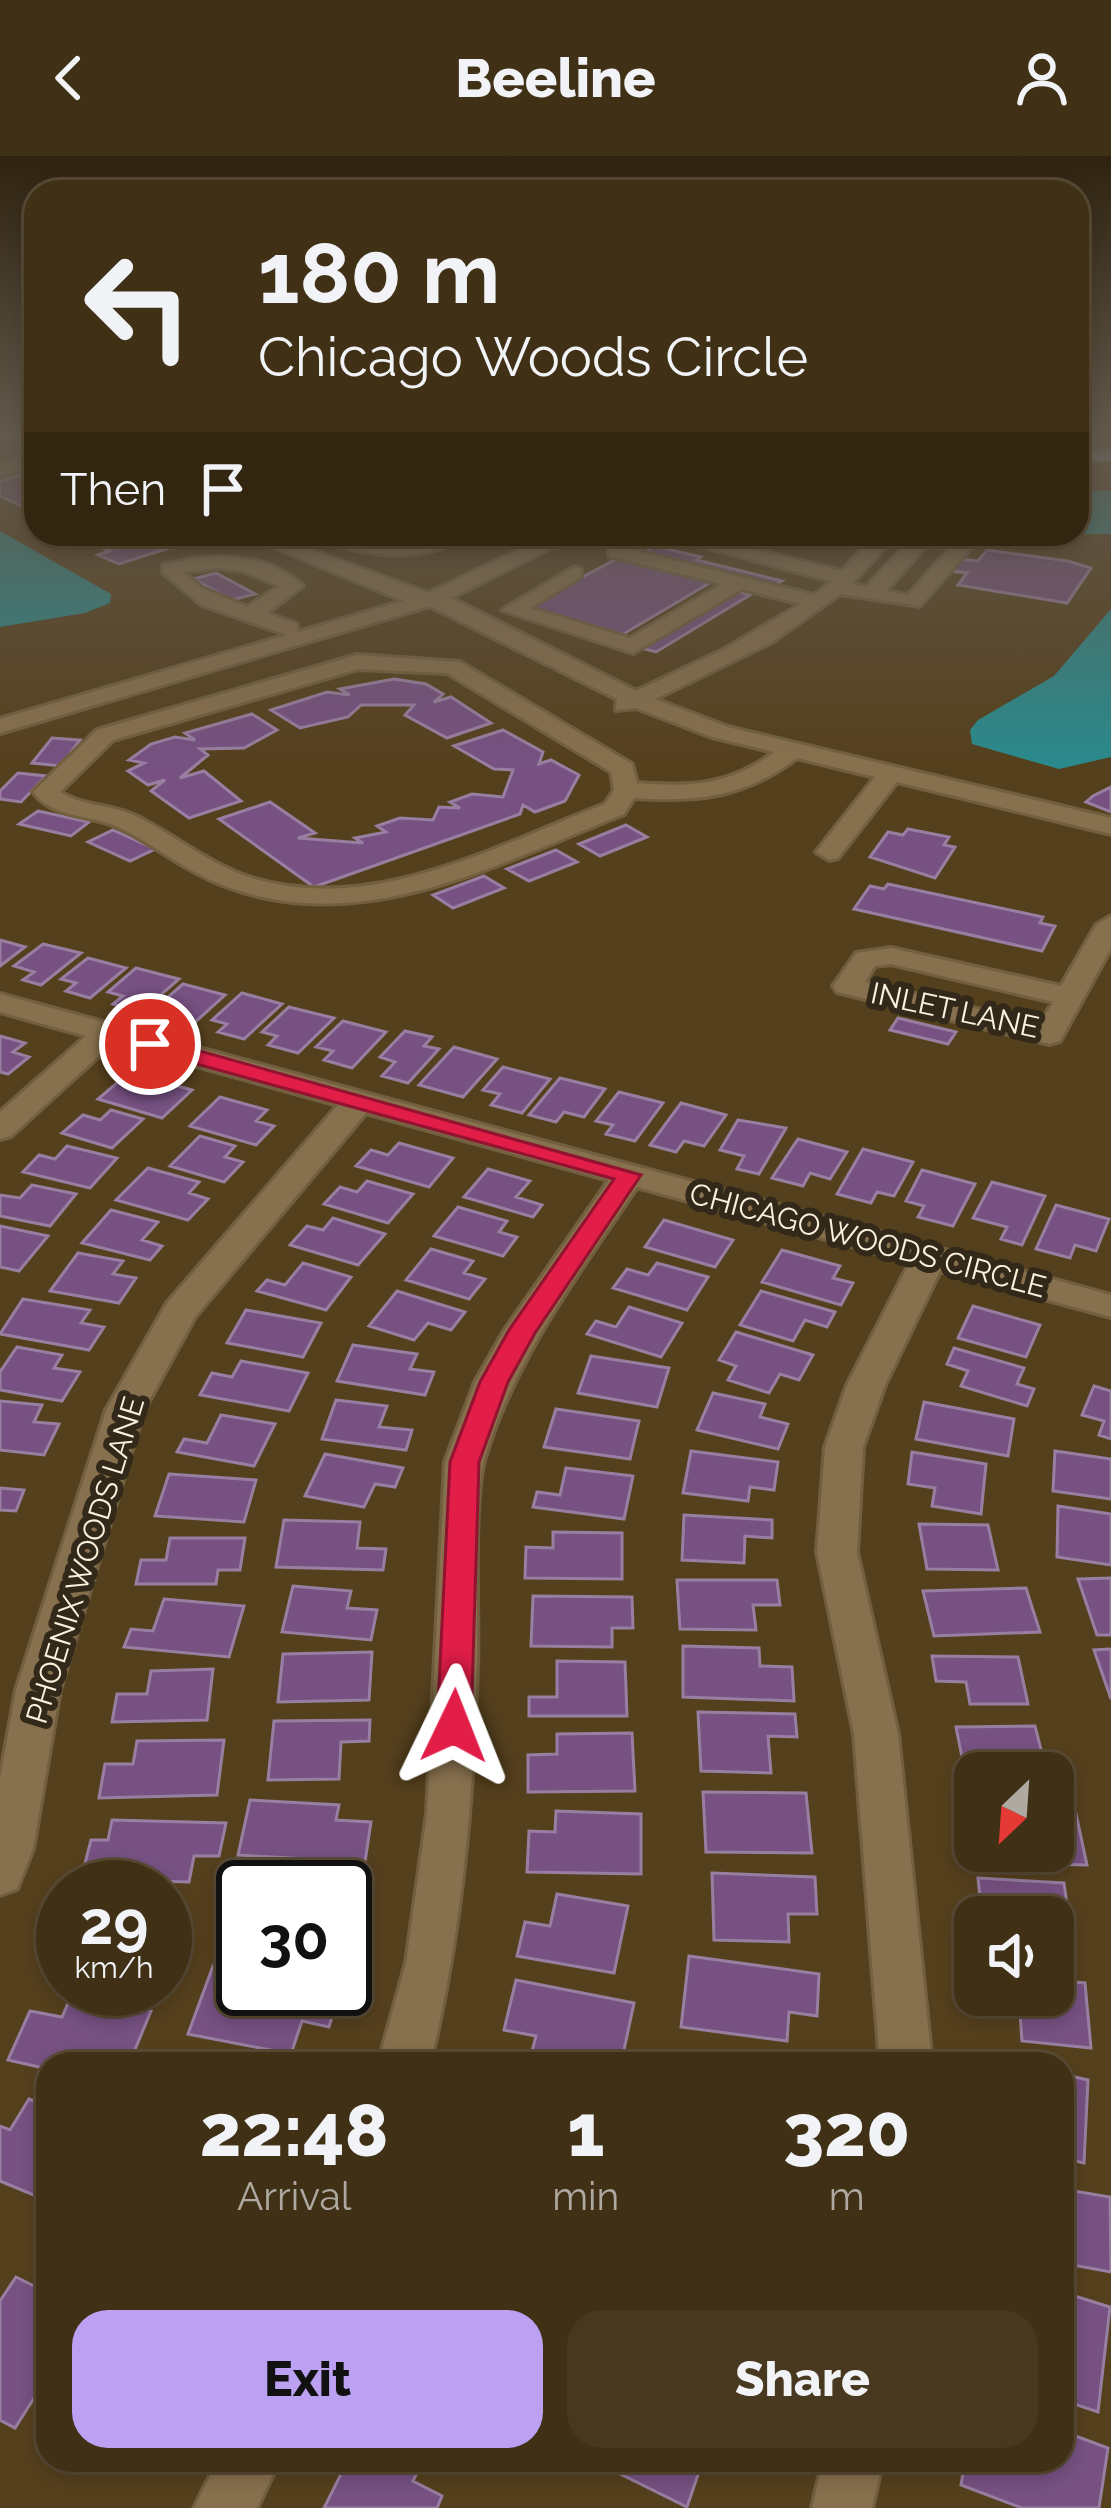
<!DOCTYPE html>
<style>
:root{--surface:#403016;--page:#47381f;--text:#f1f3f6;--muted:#aea9a1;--line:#594b35;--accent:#bca0f2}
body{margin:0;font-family:Raleway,sans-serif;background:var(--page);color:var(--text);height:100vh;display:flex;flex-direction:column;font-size:45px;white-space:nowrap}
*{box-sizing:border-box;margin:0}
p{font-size:39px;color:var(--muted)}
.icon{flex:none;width:66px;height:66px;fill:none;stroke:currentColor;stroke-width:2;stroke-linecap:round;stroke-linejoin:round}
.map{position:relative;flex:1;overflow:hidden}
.panel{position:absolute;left:36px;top:1896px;width:1038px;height:420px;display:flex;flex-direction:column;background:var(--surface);border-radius:36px;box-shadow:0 6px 18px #0003,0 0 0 3px var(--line)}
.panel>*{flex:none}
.hud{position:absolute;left:24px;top:24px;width:1065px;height:366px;border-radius:36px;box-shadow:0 6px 18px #0003,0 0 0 3px var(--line);background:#403016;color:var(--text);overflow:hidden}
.needle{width:78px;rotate:205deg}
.buttons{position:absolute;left:954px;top:1596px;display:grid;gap:24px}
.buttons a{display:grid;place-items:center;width:120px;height:120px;border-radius:24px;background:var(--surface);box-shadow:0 6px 18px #0003,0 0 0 3px var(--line);font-size:60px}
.speed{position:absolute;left:36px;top:1704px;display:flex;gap:24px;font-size:60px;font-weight:700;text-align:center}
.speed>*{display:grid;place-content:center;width:156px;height:156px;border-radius:50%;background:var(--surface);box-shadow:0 6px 18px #0003,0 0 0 3px var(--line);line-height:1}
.speed small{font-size:30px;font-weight:400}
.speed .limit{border:6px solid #111;border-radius:18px;background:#fff;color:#111}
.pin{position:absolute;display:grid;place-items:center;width:102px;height:102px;color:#fff;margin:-51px;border:6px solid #fff;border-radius:50%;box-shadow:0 3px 12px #0007}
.me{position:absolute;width:132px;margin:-66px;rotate:2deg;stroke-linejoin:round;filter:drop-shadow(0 0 9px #0008)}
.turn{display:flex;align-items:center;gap:42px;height:252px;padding:0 36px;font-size:54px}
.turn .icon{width:156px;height:156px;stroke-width:2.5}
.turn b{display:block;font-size:84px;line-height:102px}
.then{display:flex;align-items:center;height:114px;padding:0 36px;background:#0003;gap:24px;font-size:45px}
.eta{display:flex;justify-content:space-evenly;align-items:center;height:204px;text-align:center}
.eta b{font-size:72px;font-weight:800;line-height:84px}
.action{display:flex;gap:24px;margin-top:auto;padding:24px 36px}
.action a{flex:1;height:138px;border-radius:36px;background:var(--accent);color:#111;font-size:48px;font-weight:800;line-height:138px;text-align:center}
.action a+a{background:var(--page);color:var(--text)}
header{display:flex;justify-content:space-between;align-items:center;height:156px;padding:0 36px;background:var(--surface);font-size:54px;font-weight:800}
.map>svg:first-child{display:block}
.water{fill:#2a8a8d}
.building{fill:#765182;stroke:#987fa1;stroke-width:3}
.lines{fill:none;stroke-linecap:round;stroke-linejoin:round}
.minor-tunnel{stroke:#6e5a3a;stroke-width:20;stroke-dasharray:20 10;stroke-linecap:butt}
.minor-casing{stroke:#715f3f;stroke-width:6}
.highway-casing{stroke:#715f3f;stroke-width:6}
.minor{fill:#87704d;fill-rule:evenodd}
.highway{fill:#90b8f1;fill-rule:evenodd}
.route{fill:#e11d48;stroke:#92132f;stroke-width:3}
.labels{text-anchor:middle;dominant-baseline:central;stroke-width:12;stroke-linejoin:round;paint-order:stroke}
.street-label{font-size:30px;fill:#fdf0dd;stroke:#32291a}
</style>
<header><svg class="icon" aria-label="back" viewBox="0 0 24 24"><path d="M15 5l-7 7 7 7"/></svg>Beeline<svg class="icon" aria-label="person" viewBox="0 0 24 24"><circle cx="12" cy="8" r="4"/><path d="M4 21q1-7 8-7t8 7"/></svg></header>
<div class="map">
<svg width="1111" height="2352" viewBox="0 0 1111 2352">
<rect width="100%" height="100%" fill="#55401d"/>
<!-- water -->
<path class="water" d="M1077 333 1111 335V378H1077Z
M0 375 111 438 110 447 85 457 0 471Z
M1111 453V601L1059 613 972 588 970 574 978 564 1054 520Z"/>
<!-- building -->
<path class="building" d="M21 319 36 325V347L23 351 0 340V325Z
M107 378H136L169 392 119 408 98 399 110 395 86 385Z
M655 390 701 401 697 404 782 425 773 430 642 398Z
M987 394 1068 405 1091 412 1067 447 958 429 967 417 950 415 960 403 978 405Z
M620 401 713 425 620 480 521 454Z
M216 417 255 438 232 444 193 423Z
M737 435 750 439 656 496 641 492Z
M394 523 426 528 443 538 434 546 451 541 491 567 447 582 405 559 414 549H361L348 561 300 572 271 554 327 536 350 539 340 533Z
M252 558 277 574 244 592 200 593 208 599 180 622 204 615 241 645 189 662 151 635 165 624 148 629 128 615 144 607 129 604 151 588 175 581 195 584 185 577Z
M503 574 543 596 539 608 551 604 579 619 565 645 535 656 523 649 520 658 314 731 219 663 270 646 315 677 298 682 363 687 355 682 386 676 377 670 400 662 433 664 439 651 460 652 450 646 472 638 503 641 513 614 494 613 454 590Z
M52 582 80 584 61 610 32 607Z
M18 617 46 620 21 646 0 643V635Z
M1111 631V656L1086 646 1093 640Z
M38 655 89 666 71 680 19 668Z
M626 669 647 681 600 700 579 688Z
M908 673 949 681 944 689 955 691 935 722 870 701 888 676 903 679Z
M113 674 155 693 130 705 88 686Z
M556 694 577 706 529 725 507 713Z
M484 720 504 732 453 752 433 739Z
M888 728 1043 761 1040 767 1055 770 1042 795 854 753 870 730 884 733Z
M0 784 25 791 0 810Z
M43 788 81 797 41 829 23 824 34 816 14 810Z
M88 802 126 812 90 842 66 835 76 827 61 823Z
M136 812 179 823 141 856 113 848 123 840 108 836Z
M183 828 225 839 192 869 164 862 176 852 160 848Z
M242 837 282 848 244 883 218 876 227 868 212 864Z
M289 851 334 862 298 897 268 889 277 880 262 876Z
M898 862 956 876 948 888 890 874Z
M343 865 386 876 352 912 324 904 333 895 316 891Z
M405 875 432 881 424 890 439 893 408 927 382 920 395 906 380 901Z
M0 880 25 887 13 896 29 901 8 918 0 916Z
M454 891 497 903 463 941 419 929Z
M503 911 550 923 522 957 491 949 500 938 483 934Z
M145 921 192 934 162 962 98 943 118 926 134 931Z
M560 922 605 933 584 961 564 956 556 966 529 959Z
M619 936 663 947 635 985 606 978 613 969 596 965Z
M220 941 267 954 256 965 274 970 256 989 190 970Z
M681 947 726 959 704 990 684 985 676 996 650 989Z
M111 954 143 963 112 992 62 977 83 959 100 964Z
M738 964 786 972 759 1018 737 1013 744 1000 720 994Z
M200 980 235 990 225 1001 243 1006 224 1026 170 1010Z
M798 983 847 996 830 1023 810 1017 803 1030 772 1022Z
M399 987 453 1002 429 1031 356 1010 371 994 388 999Z
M67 990 117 1002 90 1032 23 1016 39 999 55 1003Z
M863 993 913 1006 894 1040 877 1036 871 1047 837 1038Z
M148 1012 199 1026 189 1037 208 1043 188 1064 116 1044Z
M488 1013 530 1025 516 1041 542 1049 533 1061 464 1041Z
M922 1014 975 1028 953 1070 918 1061 924 1050 906 1045Z
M367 1025 413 1038 388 1067 324 1048 340 1031 357 1036Z
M992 1026 1045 1040 1022 1089 1001 1083 1007 1071 973 1062Z
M32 1029 76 1038 50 1070 0 1060V1039L20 1042Z
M1056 1049 1109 1063 1096 1095 1075 1089 1070 1102 1036 1093Z
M458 1051 507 1065 499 1076 517 1081 503 1100 434 1080Z
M111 1054 158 1066 142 1084 162 1090 150 1104 82 1087Z
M333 1062 385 1078 358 1109 290 1089 307 1070 323 1074Z
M664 1064 733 1084 715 1111 645 1091Z
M0 1070 48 1080 19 1115 0 1111Z
M431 1093 473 1105 464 1117 485 1123 469 1143 406 1124Z
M782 1094 840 1110 833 1122 853 1127 841 1149 762 1126Z
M78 1097 123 1105 113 1118 136 1122 119 1147 50 1135Z
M303 1107 351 1121 326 1154 257 1135 267 1124 285 1129Z
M657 1107 708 1121 687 1154 613 1132 627 1113 648 1119Z
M397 1135 465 1156 451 1174 428 1167 414 1184 369 1170Z
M761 1135 835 1156 827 1171 805 1164 793 1185 740 1169Z
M23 1143 90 1154 81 1167 104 1171 89 1194 0 1178Z
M973 1150 1040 1169 1026 1201 958 1182Z
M629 1151 682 1167 661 1201 587 1178 596 1165 616 1171Z
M246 1154 321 1167 303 1201 227 1187Z
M736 1176 813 1199 799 1224 780 1218 769 1237 728 1224 736 1210 719 1204Z
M353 1189 417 1198 410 1213 434 1216 425 1239 337 1225Z
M17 1191 62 1199 54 1212 80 1216 62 1245 0 1234V1216Z
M954 1192 1024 1212 1017 1228 1034 1233 1027 1250 961 1230 968 1215 947 1208Z
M591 1200 669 1212 657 1251 578 1237Z
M241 1205 308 1217 289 1255 200 1239 212 1217 232 1221Z
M1094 1230 1111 1235V1283L1099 1279 1104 1265 1082 1259Z
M713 1237 765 1248 760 1261 788 1268 778 1293 697 1274Z
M336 1244 387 1250 379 1271 412 1274 406 1294 322 1283Z
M0 1245 42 1249 34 1266 59 1268 44 1299 0 1294Z
M924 1246 1014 1263 1008 1300 916 1283Z
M556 1253 639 1265 630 1303 544 1291Z
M221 1259 275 1268 254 1310 177 1296 184 1283 207 1287Z
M691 1295 778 1306 774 1334 750 1331 748 1345 683 1337Z
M1055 1295 1111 1303V1343L1053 1335Z
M912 1296 986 1308 981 1358 932 1350 935 1332 908 1328Z
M325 1298 403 1312 395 1331 375 1328 364 1351 305 1340Z
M566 1312 633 1320 624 1363 533 1351 537 1336 560 1339Z
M169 1318 256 1324 244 1366 155 1360Z
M0 1332 24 1334 16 1355 0 1354Z
M1058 1350 1111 1358V1409L1057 1401Z
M684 1359 772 1364V1382L745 1380 744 1407 682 1404Z
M284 1364 360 1366 357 1392 386 1393 383 1414 276 1411Z
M919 1368 988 1369 998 1414 927 1413Z
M553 1376 622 1377V1423L525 1422 526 1391 553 1392Z
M170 1382H245L240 1414H218L216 1428H136L141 1404H166Z
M1111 1422V1479H1097L1078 1423Z
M677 1424H777L780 1449H753L756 1474 680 1473Z
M293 1430 351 1435 347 1452 377 1454 371 1484 282 1476Z
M1026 1432 1040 1476 934 1480 923 1435Z
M533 1440 632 1441 633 1472H612V1491L531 1490Z
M164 1443 244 1450 229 1501 124 1491 131 1473 153 1475Z
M683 1490 759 1492 760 1510 792 1511 794 1545 683 1541Z
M1111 1493V1543L1094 1494Z
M372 1496 369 1544 278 1546 283 1498Z
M932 1500 1018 1501 1028 1548H970L966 1526 936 1525Z
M557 1505 625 1506 627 1560H529V1541H557Z
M213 1513 207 1564 112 1566 117 1538H147L151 1515Z
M698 1556 795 1558 797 1581 768 1580 771 1617 701 1615Z
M370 1564 369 1585 341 1586 339 1623 268 1624 274 1565Z
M1035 1570 1047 1617H975V1626H967L956 1571Z
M632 1577 635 1635 528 1636V1599L557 1598V1578Z
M224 1584 217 1639 99 1642 105 1608H133L137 1585Z
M703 1636 806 1637 812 1697 706 1696Z
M250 1644 339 1649 336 1664 371 1666 365 1706 238 1699Z
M1053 1653H1075L1087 1709 979 1707 977 1695H1053Z
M556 1655 641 1658V1718L527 1716 529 1675 555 1676Z
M112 1664 226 1667 219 1700H194L189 1726 81 1723 91 1684H108Z
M712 1717 815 1721 817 1758H788L789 1786 714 1784Z
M978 1722 1064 1727 1075 1805 1053 1804V1761H982Z
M345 1736 361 1738 355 1766 345 1765Z
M557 1738 628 1750 614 1817 517 1800 525 1766 550 1770Z
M165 1757 180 1759 165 1805Z
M689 1800 819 1818 817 1860 789 1856 787 1885 681 1871Z
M213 1810 243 1816V1833L340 1834 329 1871 302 1865 291 1898 188 1878Z
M516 1824 634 1847 621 1908 530 1903 536 1880 504 1874Z
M1053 1824 1085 1827 1091 1892 1022 1885 1020 1858 988 1855 987 1839H1053Z
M72 1838 151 1855 129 1908H48V1913L8 1904 30 1855 62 1861Z
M684 1896 751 1908H682Z
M1062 1918 1088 1924 1084 2007 1062 2002Z
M29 1943 48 1951V2045L0 2025V1970L10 1974Z
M1062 2033 1110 2041 1111 2116 1062 2107Z
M16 2121 48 2137V2220L15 2272 0 2264V2145Z
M1062 2136 1110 2151 1098 2256 1062 2244Z
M1062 2275 1108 2292 1099 2352H1022L961 2329 965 2304H1062Z
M348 2304H423L413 2325 442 2340 437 2352H324Z
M592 2304H703L687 2351Z"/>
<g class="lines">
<!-- minor-tunnel -->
<path class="minor-tunnel" d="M385 378 391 380"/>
<!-- minor casing -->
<g class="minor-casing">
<path id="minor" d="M36 300V310L0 319V309Z
M36 346V358L27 357V349Z
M241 378H268L428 437 553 378H579L451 442 636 535 721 495 801 448 742 433 633 497 502 454 574 411 581 413V421L530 452 630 482 722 428 609 400V392L616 390 814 439 831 425 655 378H689L842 415 871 383 867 378H888L889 387 852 428 866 431 915 379H948L971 392 920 450 840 438 772 486 655 543 728 571 1111 662V678L897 626 838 702 829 704 816 696 875 621 797 602C744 642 698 646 634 642L624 658C499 707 364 781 228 731 190 718 159 692 124 674 94 657 55 665 33 636L97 574 357 499 460 506 632 608 637 627C691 631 729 630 774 596L712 581 636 552 616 554 617 543 430 450 0 577V563L287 479 202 449 163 417V409C209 397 266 395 303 430L267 457 297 468 298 476 404 445ZM927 389 949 393 908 439 886 435ZM218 412 243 415 279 430 247 451 202 432 183 416ZM358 513 447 517 611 616 614 634 605 648C495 690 372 759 252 722 210 709 176 680 138 661 113 648 83 651 60 636L113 584Z
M340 378 398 387 464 378C429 408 374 400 333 388L330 384Z
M1111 760V792L1060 885 1049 888 837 836 833 830 856 797 891 792 1061 830 1096 769ZM891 808 1053 846 1040 868 865 826 875 810Z
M0 838 1111 1139V1161L940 1115 885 1229 863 1291 857 1396 898 1578 932 1908H880L854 1578 817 1396 825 1291 847 1229 910 1106 637 1031C579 1117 516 1200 485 1301 472 1344 479 1459 477 1510 473 1646 462 1776 430 1908H378L406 1807 427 1658 445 1306 475 1226 504 1175 609 1024 366 957 195 1161 144 1254 60 1534 33 1693 17 1733 0 1739V1622L16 1534 106 1254 167 1147 338 949 113 887 11 980 0 983V956L86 880 0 856Z
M218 2304H280L257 2352H194Z
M823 2304H883L872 2352H812Z"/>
</g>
<!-- highway casing -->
<g class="highway-casing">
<path id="highway" d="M1077 294 1111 295V305L1077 304Z"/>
</g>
<!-- minor -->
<use href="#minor" class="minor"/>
<!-- highway -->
<use href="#highway" class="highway"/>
</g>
<!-- sky -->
<linearGradient id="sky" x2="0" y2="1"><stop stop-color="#2f2310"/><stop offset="0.46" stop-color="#62594c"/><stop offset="1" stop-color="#62594c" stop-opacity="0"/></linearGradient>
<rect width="1111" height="609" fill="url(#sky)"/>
<!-- route -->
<path class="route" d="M150 881 641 1019 535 1177 508 1226 479 1306 471 1570 466 1579H442L437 1570 450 1306 480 1226 509 1174 614 1023 142 893 138 888Z"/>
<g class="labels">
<!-- street labels -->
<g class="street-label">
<text transform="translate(955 854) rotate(12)">INLET LANE</text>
<text transform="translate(868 1084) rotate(15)">CHICAGO WOODS CIRCLE</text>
<text transform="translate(85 1404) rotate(-73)">PHOENIX WOODS LANE</text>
</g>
</g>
</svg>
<div class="buttons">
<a><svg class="needle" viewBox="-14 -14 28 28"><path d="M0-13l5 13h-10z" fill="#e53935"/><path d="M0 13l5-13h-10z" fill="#aea9a1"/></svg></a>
<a><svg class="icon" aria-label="sound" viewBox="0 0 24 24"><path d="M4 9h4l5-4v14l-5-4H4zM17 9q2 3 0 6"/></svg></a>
</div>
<div class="speed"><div>29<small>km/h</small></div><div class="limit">30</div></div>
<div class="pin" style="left:150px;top:888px;background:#d93025"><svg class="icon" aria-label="arrive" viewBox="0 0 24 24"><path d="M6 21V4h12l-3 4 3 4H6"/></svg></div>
<svg class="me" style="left:454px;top:1570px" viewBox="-20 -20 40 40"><path d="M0-17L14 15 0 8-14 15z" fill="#e11d48" stroke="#fff" stroke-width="4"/></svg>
<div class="hud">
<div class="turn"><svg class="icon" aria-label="left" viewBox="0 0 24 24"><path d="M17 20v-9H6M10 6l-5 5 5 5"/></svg><div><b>180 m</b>Chicago Woods Circle</div></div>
<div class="then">Then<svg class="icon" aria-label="arrive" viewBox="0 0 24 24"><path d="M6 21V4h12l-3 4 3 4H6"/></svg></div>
</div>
<section class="panel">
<div class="eta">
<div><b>22:48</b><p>Arrival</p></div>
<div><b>1</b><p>min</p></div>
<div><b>320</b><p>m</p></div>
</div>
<div class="action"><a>Exit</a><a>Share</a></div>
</section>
</div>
